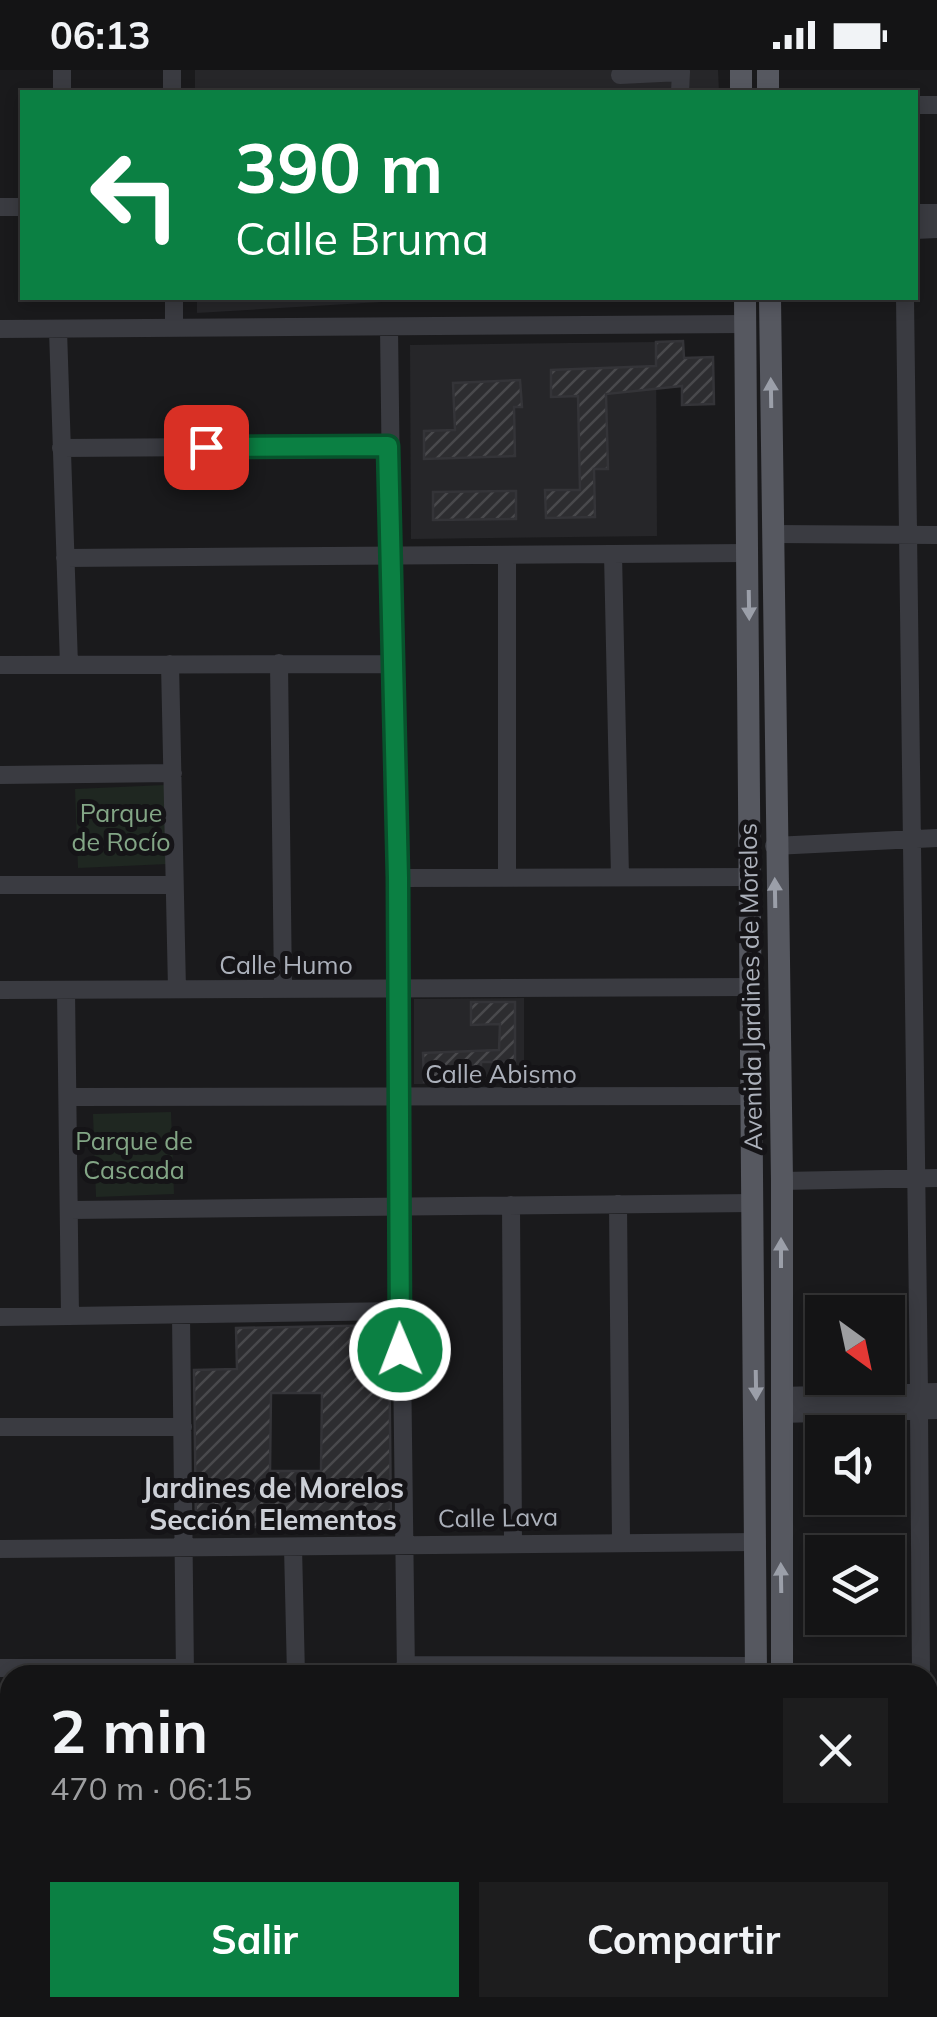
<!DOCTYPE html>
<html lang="es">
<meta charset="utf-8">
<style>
:root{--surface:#141415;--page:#1d1d1e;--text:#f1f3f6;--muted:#9d9ea0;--line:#333334;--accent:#0b8043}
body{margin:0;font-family:Mulish,sans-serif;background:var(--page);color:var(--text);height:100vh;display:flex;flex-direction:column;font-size:38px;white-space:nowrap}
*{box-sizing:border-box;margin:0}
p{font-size:32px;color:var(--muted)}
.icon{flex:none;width:55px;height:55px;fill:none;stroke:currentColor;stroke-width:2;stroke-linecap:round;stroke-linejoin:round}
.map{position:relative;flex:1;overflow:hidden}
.drawer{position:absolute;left:0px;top:1595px;width:938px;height:352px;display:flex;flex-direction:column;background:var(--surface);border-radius:30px 30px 0 0;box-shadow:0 5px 15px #0003,0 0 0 2px var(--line)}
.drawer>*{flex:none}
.top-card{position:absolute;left:20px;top:20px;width:898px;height:210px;border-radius:0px;box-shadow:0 5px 15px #0003,0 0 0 2px var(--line);background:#0b8043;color:#fff;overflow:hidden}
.needle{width:65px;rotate:147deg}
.controls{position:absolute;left:805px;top:1225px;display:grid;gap:20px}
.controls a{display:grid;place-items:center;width:100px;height:100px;border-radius:0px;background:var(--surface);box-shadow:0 5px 15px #0003,0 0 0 2px var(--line);font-size:50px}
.pin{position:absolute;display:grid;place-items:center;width:85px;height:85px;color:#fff;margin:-42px;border-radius:20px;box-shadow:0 5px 15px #0006}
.me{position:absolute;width:110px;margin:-55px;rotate:359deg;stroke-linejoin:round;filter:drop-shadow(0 0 8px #0008)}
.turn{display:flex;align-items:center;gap:35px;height:210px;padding:0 50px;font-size:45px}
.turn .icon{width:130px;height:130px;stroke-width:2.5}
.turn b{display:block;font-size:70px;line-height:85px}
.round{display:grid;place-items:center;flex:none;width:105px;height:105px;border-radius:0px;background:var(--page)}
.headline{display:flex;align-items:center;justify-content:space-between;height:170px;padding:0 50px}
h1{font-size:60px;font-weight:700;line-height:75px}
.primary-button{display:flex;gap:20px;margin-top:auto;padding:20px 50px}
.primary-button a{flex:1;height:115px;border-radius:0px;background:var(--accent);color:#fff;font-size:40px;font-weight:700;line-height:115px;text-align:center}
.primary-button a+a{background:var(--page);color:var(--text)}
.status{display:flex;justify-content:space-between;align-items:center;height:70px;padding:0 50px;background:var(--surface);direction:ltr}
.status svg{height:28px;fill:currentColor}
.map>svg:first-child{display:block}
.built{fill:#262629}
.green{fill:#1f2721}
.building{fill:url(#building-hatch);stroke:#343438;stroke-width:2.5;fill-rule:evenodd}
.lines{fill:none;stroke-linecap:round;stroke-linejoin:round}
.minor{stroke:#3a3b41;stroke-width:18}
.major{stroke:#565860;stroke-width:22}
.oneway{fill:#9b9fa9}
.route-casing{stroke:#07532c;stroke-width:25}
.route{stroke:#0b8043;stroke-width:18}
.labels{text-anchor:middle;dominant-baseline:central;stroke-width:10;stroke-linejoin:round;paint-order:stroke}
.park-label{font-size:25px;fill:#83a686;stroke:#151417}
.street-label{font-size:25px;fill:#acb1bb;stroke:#151417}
.neighbourhood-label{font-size:28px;font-weight:bold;fill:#cdd0d7;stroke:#151417}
</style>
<div class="status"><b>06:13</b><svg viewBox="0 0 49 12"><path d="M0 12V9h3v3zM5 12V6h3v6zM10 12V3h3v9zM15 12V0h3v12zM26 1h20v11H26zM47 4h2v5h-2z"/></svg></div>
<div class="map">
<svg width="937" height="1947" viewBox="0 0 937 1947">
<defs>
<pattern id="building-hatch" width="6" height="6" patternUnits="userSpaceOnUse" patternTransform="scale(2.5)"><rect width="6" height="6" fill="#2d2d30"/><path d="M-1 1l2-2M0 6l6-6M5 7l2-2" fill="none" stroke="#49494c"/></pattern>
</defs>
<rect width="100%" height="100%" fill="#1a1a1c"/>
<!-- built -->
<path class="built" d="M195 0H718L719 22H195Z
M197 228H723V230L382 232 197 243Z
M656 272 657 466 411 469 410 275Z
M524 928V1014H414V929Z"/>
<!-- green -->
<path class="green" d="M165 715 168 794 78 798 75 719Z
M171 1042 174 1124 96 1127 93 1044Z"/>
<!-- building -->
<path class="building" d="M683 271 684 288 713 287 714 334 682 335V316L606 324 608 399H594L595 447 546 448 545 420H580L578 326 551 327V300L656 296V272Z
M520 310 522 337H514L515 386 424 389V361L455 360 453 313Z
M516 421V449L433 450V422Z
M471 932H515V992H481V1009L424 1012 423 983 499 980 500 954 471 955Z
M389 1255 391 1455 196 1458 194 1300 237 1299 236 1258ZM271 1323H322L321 1401H270Z"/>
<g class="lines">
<!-- minor -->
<path class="minor" d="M620 5 681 2 680 22
M62 22V0
M172 22V0
M915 35H937
M0 137H22
M915 143H937
M915 160 937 159
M174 228V257
M905 228 919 1322
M389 258 406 1605
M0 259 745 254
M58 260 69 595
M61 378 388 376
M772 464 937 465
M613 484 620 807
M507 486V807
M65 488 748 483
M279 593 283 919
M170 594 177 919
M0 595 394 594
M0 705 173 703
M774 776 937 768
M398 808 752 807
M0 815H174
M0 920 751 917
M66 920 70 1246
M68 1027 753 1026
M782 1111 937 1108
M618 1134 621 1471
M511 1135 513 1472
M70 1140 754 1133
M181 1245 185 1605
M0 1247 400 1241
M780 1326 937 1322
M919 1341 921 1605
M780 1344 937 1340
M0 1357H183
M293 1477 296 1605
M0 1479 757 1472
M405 1595 756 1596
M0 1598H185
M928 1665 937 1664
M0 1922H10
M187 1938 188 1947
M300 1938V1947
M922 1938V1947
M409 1947V1938"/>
<!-- major -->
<path class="major" d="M741 0V22
M768 0V22
M745 228 756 1605
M770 228 782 1111V1605
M758 1938V1947
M784 1938V1947"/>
</g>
<!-- one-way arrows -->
<defs><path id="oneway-solid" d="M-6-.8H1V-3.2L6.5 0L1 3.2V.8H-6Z" transform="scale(2.5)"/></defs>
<g class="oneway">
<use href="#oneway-solid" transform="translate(771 323) rotate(-91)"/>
<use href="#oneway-solid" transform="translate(749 535) rotate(89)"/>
<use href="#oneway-solid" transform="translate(775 823) rotate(-91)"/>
<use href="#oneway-solid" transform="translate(781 1183) rotate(-90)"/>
<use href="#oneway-solid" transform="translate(756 1315) rotate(89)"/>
<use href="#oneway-solid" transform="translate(781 1508) rotate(-91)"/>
</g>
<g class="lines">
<!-- route casing -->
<g class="route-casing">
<path id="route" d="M206 377 388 376 398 808 400 1280"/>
</g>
<!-- route -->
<use href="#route" class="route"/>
</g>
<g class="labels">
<!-- park labels -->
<g class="park-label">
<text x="121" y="742">Parque<tspan x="121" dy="29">de Rocío</tspan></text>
<text x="134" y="1070">Parque de<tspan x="134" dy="29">Cascada</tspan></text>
</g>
<!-- street labels -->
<g class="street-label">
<text x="286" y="894">Calle Humo</text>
<text transform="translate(750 917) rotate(-91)">Avenida Jardines de Morelos</text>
<text x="501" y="1003">Calle Abismo</text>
<text transform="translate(498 1447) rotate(-1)">Calle Lava</text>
</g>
<!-- neighbourhood labels -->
<g class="neighbourhood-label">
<text x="273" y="1417">Jardines de Morelos<tspan x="273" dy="32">Sección Elementos</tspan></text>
</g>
</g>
</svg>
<div class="controls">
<a><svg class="needle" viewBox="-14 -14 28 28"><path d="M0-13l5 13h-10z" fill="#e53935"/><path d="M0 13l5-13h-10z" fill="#9d9ea0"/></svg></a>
<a><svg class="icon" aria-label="sound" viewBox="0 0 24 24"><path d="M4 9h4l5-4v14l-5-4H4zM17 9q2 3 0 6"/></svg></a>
<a><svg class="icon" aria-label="layers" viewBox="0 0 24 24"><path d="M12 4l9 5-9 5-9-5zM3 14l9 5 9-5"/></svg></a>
</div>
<div class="pin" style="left:206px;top:377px;background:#d93025"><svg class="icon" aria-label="arrive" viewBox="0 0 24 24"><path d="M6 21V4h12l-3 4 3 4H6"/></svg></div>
<svg class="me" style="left:400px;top:1280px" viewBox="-20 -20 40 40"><circle r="17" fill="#0b8043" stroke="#fff" stroke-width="3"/><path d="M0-11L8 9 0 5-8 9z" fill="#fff"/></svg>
<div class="top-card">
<div class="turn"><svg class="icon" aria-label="left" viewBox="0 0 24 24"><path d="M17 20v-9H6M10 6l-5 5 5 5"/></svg><div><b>390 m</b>Calle Bruma</div></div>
</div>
<section class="drawer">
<div class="headline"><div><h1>2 min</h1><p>470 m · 06:15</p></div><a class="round"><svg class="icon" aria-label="close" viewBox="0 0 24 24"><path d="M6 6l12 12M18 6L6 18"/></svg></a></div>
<div class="primary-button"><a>Salir</a><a>Compartir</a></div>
</section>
</div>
